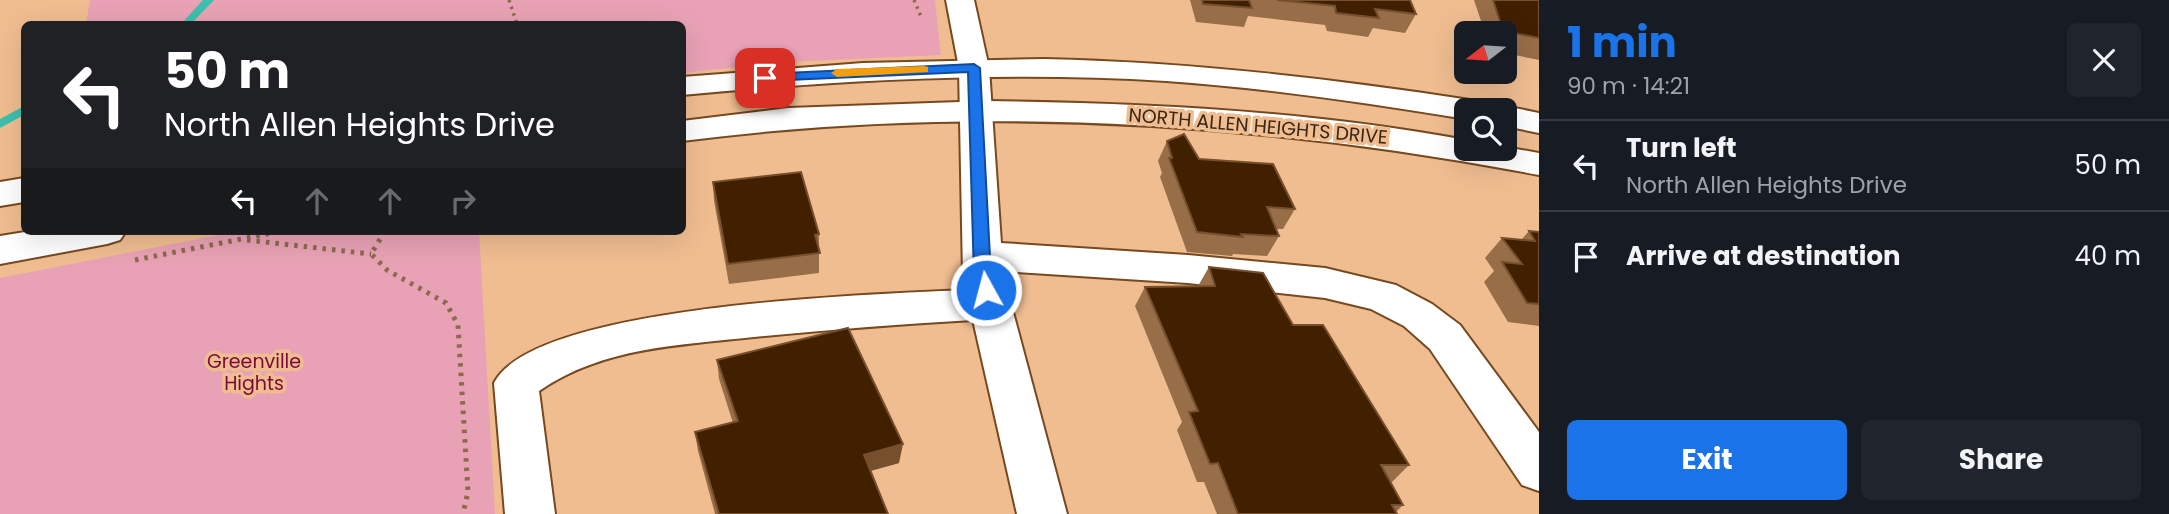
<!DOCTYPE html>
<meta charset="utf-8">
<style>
:root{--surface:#171b24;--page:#20242c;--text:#f1f3f6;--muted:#9ea1a6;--line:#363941;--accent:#1a73e8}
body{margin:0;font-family:Poppins,sans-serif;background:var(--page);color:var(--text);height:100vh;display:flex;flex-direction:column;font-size:26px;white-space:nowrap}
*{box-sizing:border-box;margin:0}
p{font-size:23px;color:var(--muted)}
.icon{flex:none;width:38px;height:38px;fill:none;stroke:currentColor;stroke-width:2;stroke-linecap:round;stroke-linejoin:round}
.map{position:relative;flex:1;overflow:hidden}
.drawer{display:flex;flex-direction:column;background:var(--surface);width:630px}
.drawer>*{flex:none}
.guide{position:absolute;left:21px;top:21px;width:665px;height:214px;border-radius:10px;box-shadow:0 7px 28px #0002;background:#202124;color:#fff;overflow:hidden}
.needle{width:46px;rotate:253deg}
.buttons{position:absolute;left:1454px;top:21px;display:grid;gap:14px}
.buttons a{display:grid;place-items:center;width:63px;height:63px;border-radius:10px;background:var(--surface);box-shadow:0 7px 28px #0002;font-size:35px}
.pin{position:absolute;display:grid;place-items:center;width:60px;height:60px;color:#fff;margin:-30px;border-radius:14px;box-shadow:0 4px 10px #0006}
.me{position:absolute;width:77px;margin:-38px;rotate:353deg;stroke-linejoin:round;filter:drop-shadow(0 0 5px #0008)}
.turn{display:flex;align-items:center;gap:24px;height:147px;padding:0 28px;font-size:32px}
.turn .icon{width:91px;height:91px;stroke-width:2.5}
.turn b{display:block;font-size:49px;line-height:60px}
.lanes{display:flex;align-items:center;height:66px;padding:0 28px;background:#0003;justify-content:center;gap:35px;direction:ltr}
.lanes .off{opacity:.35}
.round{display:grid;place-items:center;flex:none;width:74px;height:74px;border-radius:10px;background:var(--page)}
.summary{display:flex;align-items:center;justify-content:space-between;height:119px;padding:0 28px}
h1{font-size:42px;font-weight:700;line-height:52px;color:var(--accent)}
.action{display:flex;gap:14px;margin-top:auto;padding:14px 28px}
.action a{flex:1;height:80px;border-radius:10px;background:var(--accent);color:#fff;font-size:28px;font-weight:700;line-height:80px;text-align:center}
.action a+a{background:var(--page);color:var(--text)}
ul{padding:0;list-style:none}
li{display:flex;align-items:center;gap:21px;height:91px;padding:0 28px;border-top:2px solid var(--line)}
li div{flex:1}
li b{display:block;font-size:26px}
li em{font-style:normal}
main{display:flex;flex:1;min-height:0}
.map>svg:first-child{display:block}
.green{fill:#e9a2b5}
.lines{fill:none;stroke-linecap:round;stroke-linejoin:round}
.stream{fill:#3cc0ad;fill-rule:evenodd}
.minor-casing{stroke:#76491f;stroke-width:4}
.major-casing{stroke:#76491f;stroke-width:4}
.path-far1{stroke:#8c6a4d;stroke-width:3.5;stroke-dasharray:2.5 4.5;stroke-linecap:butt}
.path{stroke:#8c6a4d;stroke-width:5;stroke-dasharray:3.5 6;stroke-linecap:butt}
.minor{fill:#fff;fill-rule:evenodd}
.major{fill:#fff;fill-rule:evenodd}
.wall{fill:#986e48}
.shaded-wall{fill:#764f2c}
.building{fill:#412000;stroke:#764f2c;stroke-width:2}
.route{fill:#1a73e8;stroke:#114b97;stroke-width:2}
.slow{fill:#f59e0b}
.labels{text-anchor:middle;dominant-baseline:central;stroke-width:7;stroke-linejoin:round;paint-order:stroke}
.street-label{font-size:19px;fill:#392614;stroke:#f0bd91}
.park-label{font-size:19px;fill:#78083b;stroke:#f0bd91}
</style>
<main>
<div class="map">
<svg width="1539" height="514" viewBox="0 0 1539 514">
<rect width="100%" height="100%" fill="#f0bd91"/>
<!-- green -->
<path class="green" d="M90 0H935L941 55 786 62 683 73 682 24H86Z
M239 231H479L495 514H0V278Z"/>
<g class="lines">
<!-- stream -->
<path class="stream" d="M203 0H214L191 24H181Z
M24 106V115L0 128V119Z"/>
<!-- minor casing -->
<g class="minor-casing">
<path id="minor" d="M946 0H974L989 68 1001 243 1188 255 1325 268 1396 285 1432 304 1460 325 1539 432V491L1522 485 1430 349 1404 326 1371 309 1325 298 1188 283 1002 271 1067 514H1017L973 320C900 324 827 330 754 337 681 345 602 347 539 391L555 514H505L494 383C534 304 878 294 966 290L963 276 959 68Z"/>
</g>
<!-- major casing -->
<g class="major-casing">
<path id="major" d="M1044 59C1188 62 1328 78 1470 100L1481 103 1486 110H1466V119C1367 103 1267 88 1166 81 1005 71 843 80 682 95V77L863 63Z
M988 101C1148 103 1309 111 1466 140V149L1505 147 1539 153V175C1256 121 969 104 682 141V121L788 108Z
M1505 106 1539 113V133L1505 126V110H1493Z
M24 178V202L0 206V182Z
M31 231H126L120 240 107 244 0 264V236Z"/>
</g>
<!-- path-far1 -->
<path class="path-far1" d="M509 0 517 24
M914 0 922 19"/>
<!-- path -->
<path class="path" d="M385 231 371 254 387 270 446 303 458 325 468 492 463 514
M247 240 371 254
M135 260 282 231"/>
<!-- minor -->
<use href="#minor" class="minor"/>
<!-- major -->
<use href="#major" class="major"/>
</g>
<!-- wall -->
<path class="wall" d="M1190 0H1410L1416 14 1405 33 1373 28 1368 37 1327 31 1325 25 1248 16 1244 27 1196 22Z
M1474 0H1539V60L1505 53V33H1485Z
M1167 141 1199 159 1295 209 1283 229H1276L1279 236 1267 256 1233 254 1232 256 1187 252 1160 177 1162 173 1158 161Z
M713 182 819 234V273L729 284 714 201Z
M1529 231 1539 232V326L1508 322 1484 282 1494 271 1485 258 1502 238 1521 240Z
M1209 267 1293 325 1409 465 1391 483 1403 505 1396 512 1397 514H1217L1204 482H1197L1177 430 1182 422 1135 306 1145 287 1198 286Z
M717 360 899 463 871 471 888 514H715L698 451 695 432 733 423 719 379Z"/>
<!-- shaded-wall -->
<path class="shaded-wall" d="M903 444 899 463 862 473 864 455Z"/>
<!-- building -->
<path class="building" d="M1202 0H1249L1252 8 1203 4Z
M1277 0H1410L1416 14 1375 9 1379 18 1336 13 1335 6Z
M1493 0H1539V38L1503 31Z
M1184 134 1199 159 1273 164 1295 209 1267 207 1279 236 1241 234 1243 237 1197 232 1169 158H1172L1167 141Z
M801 172 819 234 815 235 820 253 728 264 713 182Z
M1529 231 1539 232V304L1527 303 1502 262 1522 264 1502 238 1535 241Z
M1209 267 1263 273 1293 325H1323L1409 465H1381L1403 505H1392L1397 514H1238L1218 463 1210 464 1189 412 1198 411 1145 287 1215 286Z
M848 328 903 444 864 455 888 514H719L695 432 738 421 717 360Z"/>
<!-- route -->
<path class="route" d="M974 64 980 68 991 276 994 290 986 296 980 295 974 276 968 72 765 81 759 78 765 74Z"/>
<!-- slow -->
<path class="slow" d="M924 66 928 67V72L837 77 831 73 837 69Z"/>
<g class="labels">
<!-- street labels -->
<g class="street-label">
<text transform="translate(1258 126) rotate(5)">NORTH ALLEN HEIGHTS DRIVE</text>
</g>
<!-- park labels -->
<g class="park-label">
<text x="254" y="361">Greenville<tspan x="254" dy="22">Hights</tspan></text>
</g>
</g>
</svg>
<div class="buttons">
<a><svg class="needle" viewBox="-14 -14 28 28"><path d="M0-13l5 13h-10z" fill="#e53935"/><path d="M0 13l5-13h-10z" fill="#9ea1a6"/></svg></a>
<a><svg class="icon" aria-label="search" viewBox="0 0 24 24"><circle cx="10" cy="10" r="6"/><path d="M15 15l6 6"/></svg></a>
</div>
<div class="pin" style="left:765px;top:78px;background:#d93025"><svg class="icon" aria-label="arrive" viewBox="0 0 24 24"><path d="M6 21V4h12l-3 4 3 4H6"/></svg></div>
<svg class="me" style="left:986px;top:290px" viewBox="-20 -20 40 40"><circle r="17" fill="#1a73e8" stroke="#fff" stroke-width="3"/><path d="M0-11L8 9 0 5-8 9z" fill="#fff"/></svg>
<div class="guide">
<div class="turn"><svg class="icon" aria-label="left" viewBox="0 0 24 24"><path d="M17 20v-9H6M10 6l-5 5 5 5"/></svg><div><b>50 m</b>North Allen Heights Drive</div></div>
<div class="lanes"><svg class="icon" aria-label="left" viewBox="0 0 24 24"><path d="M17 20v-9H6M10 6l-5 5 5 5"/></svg><svg class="icon off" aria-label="ahead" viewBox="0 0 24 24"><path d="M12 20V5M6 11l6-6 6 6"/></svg><svg class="icon off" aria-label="ahead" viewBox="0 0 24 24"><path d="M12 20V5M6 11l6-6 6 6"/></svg><svg class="icon off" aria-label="right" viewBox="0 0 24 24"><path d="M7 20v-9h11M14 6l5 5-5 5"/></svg></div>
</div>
</div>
<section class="drawer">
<div class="summary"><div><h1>1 min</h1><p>90 m · 14:21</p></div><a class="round"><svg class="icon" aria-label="close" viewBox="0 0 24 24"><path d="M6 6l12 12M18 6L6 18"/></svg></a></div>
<ul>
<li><svg class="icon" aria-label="left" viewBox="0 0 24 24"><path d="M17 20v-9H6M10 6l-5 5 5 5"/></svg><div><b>Turn left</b><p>North Allen Heights Drive</p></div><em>50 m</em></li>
<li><svg class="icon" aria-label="arrive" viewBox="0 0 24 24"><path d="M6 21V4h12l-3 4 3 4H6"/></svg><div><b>Arrive at destination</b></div><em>40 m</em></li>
</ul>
<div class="action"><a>Exit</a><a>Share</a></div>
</section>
</main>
